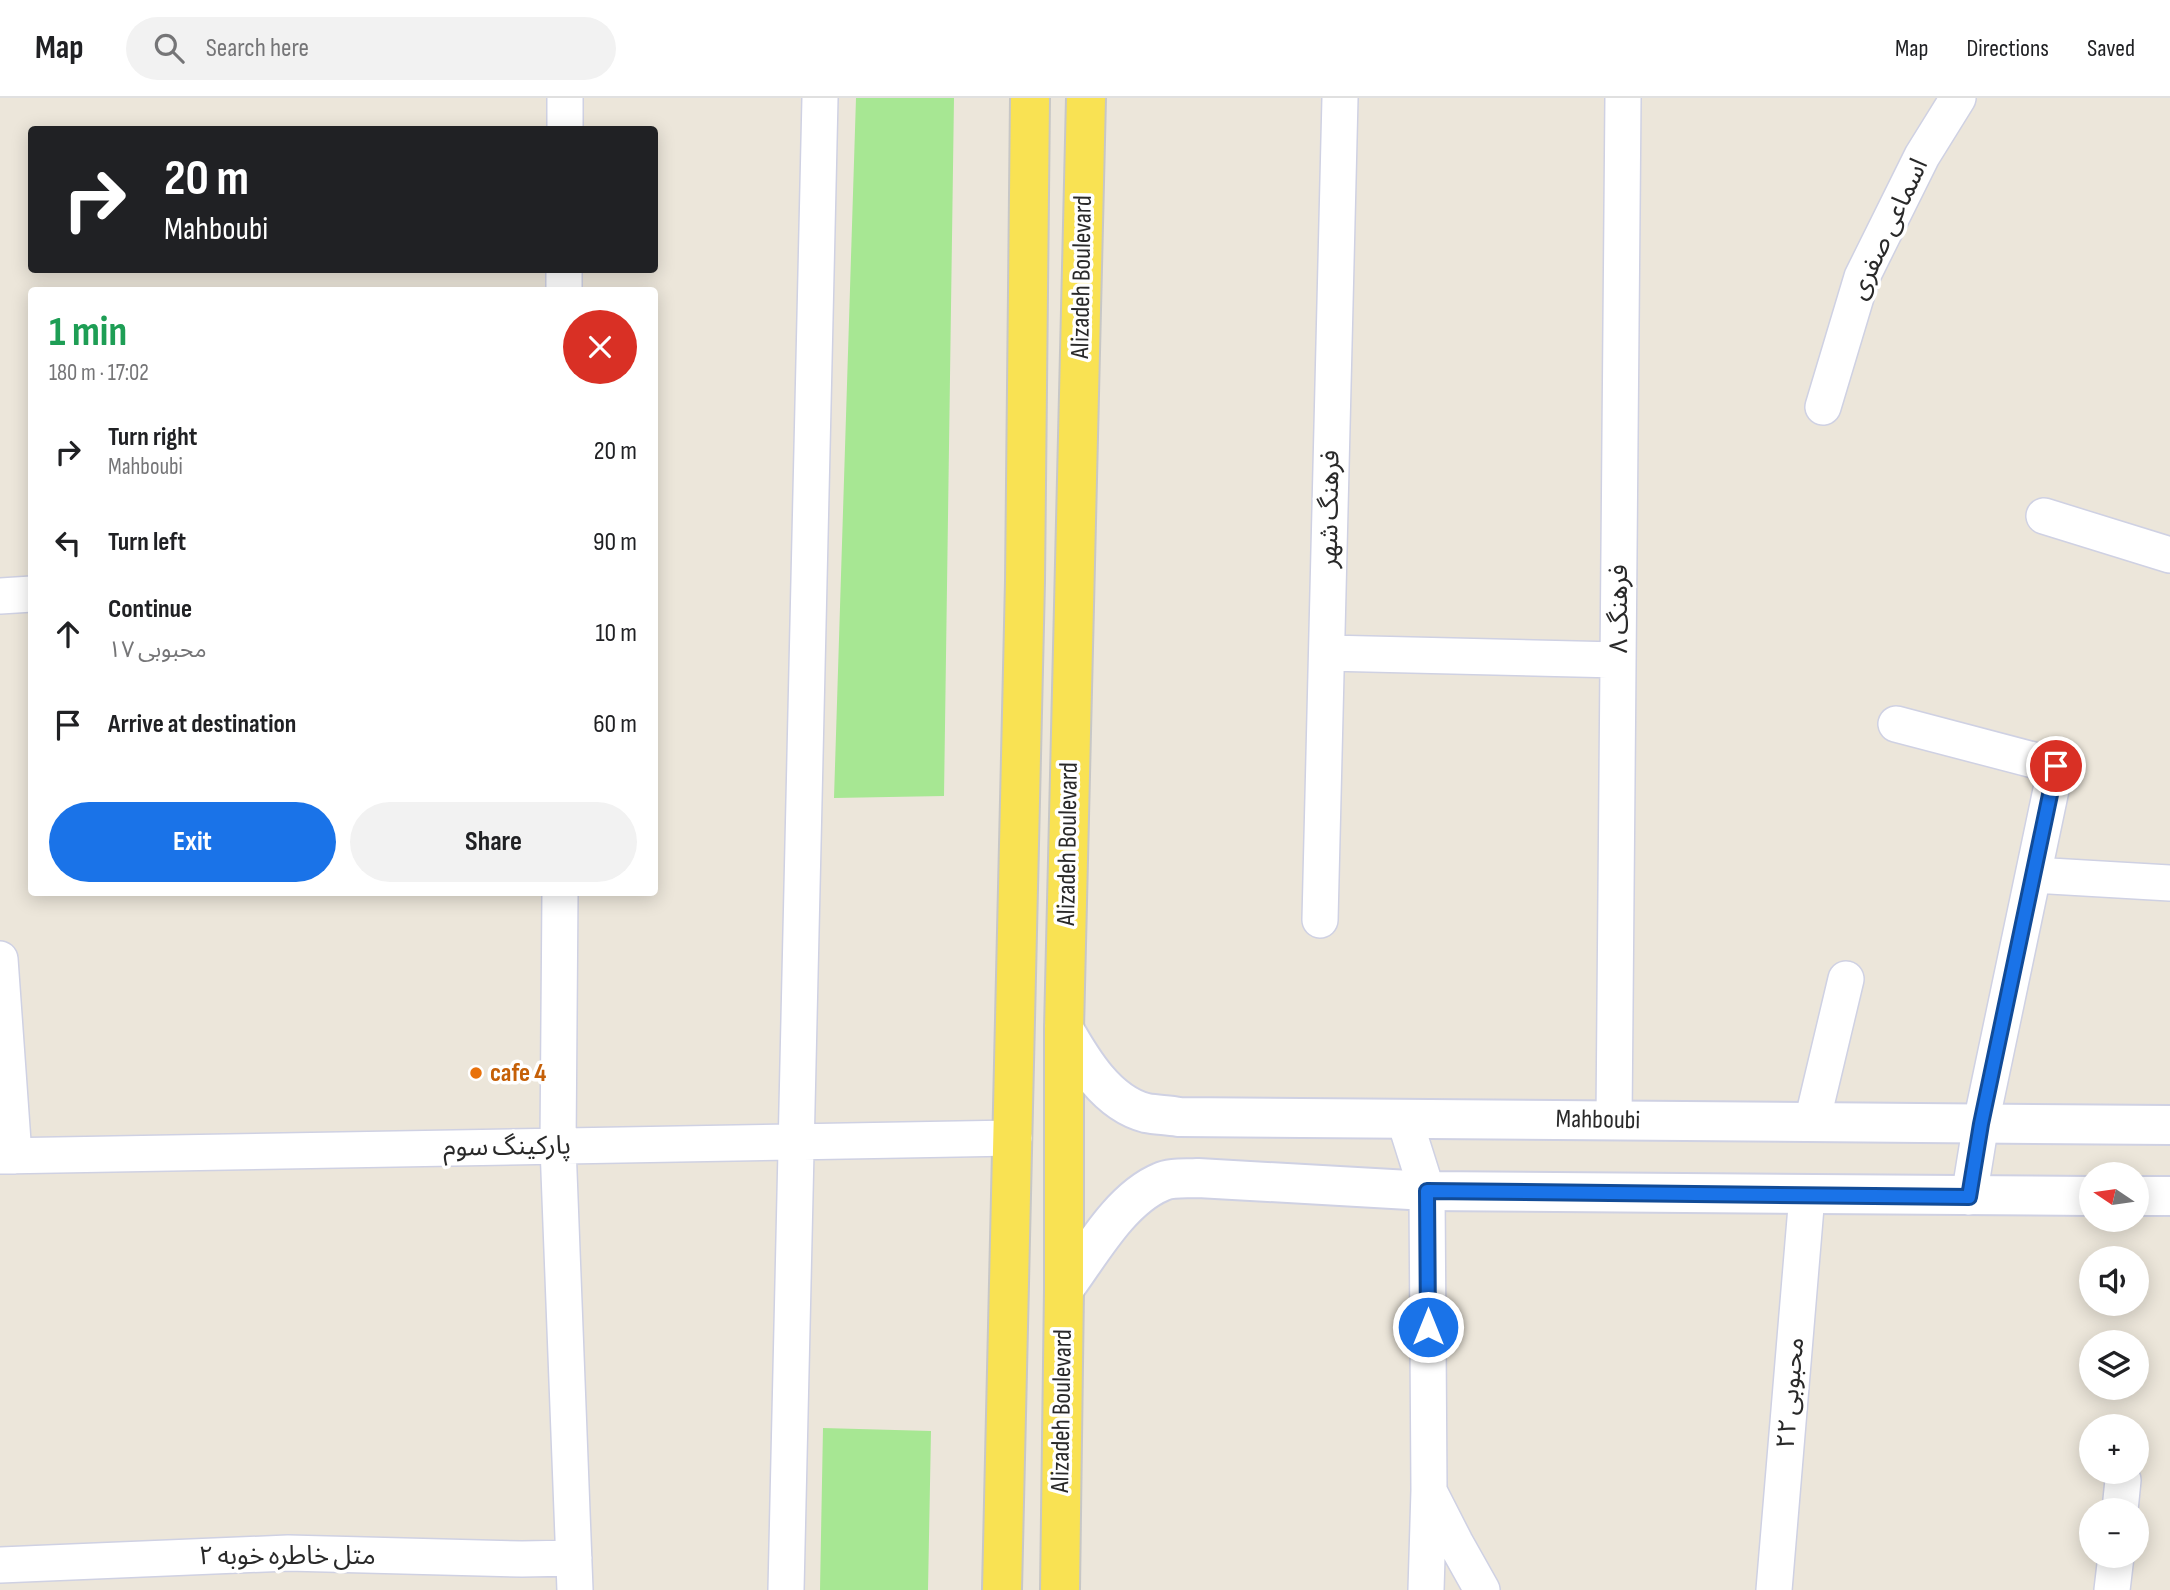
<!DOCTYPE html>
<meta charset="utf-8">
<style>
:root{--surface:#fff;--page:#f2f2f2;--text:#202124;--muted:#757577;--line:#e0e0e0;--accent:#1a73e8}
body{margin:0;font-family:"Sofia Sans Condensed","Noto Sans Arabic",sans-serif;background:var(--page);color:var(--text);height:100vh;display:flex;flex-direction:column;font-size:26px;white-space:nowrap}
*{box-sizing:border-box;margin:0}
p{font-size:23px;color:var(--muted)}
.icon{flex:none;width:38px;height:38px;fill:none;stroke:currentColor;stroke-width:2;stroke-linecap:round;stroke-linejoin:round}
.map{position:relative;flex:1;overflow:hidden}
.drawer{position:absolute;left:28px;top:189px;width:630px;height:609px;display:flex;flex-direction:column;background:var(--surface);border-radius:7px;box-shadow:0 4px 18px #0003}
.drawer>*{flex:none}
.banner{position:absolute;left:28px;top:28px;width:630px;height:147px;border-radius:7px;box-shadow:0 4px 18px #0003;background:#202124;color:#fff;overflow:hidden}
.needle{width:46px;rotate:283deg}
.buttons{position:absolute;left:2079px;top:1064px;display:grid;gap:14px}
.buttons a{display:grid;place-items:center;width:70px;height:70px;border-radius:50%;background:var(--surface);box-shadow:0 4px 18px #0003;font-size:35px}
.pin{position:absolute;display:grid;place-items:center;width:60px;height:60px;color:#fff;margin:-30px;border:4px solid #fff;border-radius:50%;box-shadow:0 2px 7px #0007}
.me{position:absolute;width:77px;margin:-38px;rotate:0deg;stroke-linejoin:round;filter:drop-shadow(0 0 5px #0008)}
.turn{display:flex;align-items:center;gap:24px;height:147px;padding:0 21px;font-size:32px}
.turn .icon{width:91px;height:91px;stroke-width:2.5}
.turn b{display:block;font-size:49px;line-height:60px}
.round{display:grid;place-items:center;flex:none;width:74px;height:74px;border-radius:37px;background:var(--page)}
.summary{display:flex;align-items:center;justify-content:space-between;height:119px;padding:0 21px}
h1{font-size:42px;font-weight:700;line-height:52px;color:#1e9e55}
.primary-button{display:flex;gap:14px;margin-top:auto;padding:14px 21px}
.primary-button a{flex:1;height:80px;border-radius:42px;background:var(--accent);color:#fff;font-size:28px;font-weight:700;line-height:80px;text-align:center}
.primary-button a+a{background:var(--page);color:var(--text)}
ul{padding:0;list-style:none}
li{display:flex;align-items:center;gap:21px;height:91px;padding:0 21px}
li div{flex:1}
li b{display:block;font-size:26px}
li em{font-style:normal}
header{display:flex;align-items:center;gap:42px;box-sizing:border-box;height:98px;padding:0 35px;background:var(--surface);border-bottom:2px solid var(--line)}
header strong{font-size:33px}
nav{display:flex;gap:38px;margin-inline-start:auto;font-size:24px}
.search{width:490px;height:63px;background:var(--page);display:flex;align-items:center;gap:18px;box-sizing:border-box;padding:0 24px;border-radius:38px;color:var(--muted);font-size:26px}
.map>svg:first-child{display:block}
.green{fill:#a7e793}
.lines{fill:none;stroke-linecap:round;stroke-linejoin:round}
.street-casing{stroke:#cfd1e3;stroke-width:38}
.secondary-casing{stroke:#cfd1e3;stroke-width:42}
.primary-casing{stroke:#c7c7c7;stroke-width:42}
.street{stroke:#fff;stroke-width:35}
.secondary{stroke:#fff;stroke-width:38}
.primary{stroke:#f9e253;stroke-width:38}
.route-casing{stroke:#114b97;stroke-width:18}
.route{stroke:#1a73e8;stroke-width:12}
.food-dot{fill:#e8710a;stroke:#fff;stroke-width:2.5}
.labels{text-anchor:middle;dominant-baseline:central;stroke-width:7;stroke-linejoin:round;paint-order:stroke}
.street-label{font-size:26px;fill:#292929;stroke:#fff}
.food-label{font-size:26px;font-weight:bold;fill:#c56008;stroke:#fff;text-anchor:start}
</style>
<header>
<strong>Map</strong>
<div class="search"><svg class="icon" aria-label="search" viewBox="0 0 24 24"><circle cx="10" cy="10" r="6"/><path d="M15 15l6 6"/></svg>Search here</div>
<nav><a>Map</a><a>Directions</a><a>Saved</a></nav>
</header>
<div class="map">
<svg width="2170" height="1492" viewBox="0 0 2170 1492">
<rect width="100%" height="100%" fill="#ece6da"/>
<!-- green -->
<path class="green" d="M856 0H954L944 698 834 700Z
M823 1330 931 1333 928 1492H820Z"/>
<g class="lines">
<!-- street casing -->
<g class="street-casing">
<path id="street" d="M565 32V0
M564 192V172
M1823 309 1862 179 1922 58 1958 0
M2044 418 2170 457
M0 498 32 496
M1327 555 1618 562
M1896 626 2056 668 1981 1025 1969 1099
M2033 777 2170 785
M560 794 558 1048 575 1492
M1320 822 1340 0
M0 861 14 1058
M1404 1020 1427 1093 1429 1392 1426 1492
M1614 1022 1623 0
M1812 1024 1846 881
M0 1058 1014 1040
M1430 1395 1455 1444 1482 1492
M2120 1412 2123 1382
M0 1467 288 1455 522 1461 574 1460
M786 1492 820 0
M1774 1492 1807 1097
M2112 1492 2116 1458"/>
</g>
<!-- secondary casing -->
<g class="secondary-casing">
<path id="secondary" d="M1064 931C1082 963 1107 1005 1146 1015 1157 1017 1168 1017 1179 1019L2170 1027
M2137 1098H2170
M1064 1191C1090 1156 1120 1101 1161 1084 1171 1079 1187 1081 1198 1080L1427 1093 2091 1098"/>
</g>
<!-- primary casing -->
<g class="primary-casing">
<path id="primary" d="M1002 1492 1025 483 1030 0
M1060 1492 1064 1191V931L1086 0"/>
</g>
<!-- street -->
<use href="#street" class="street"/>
<!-- secondary -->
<use href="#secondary" class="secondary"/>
<!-- primary -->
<use href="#primary" class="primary"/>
</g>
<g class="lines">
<!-- route casing -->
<g class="route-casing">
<path id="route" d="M1428 1229 1427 1093 1969 1099 1981 1026 2056 668"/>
</g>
<!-- route -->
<use href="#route" class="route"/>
</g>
<!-- markers -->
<circle class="food-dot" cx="476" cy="975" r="7"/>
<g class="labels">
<!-- street labels -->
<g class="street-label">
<text transform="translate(1889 131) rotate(-65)">اسماعی صفری</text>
<text transform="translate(1082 179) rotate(-89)">Alizadeh Boulevard</text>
<text transform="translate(1330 411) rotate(-89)">فرهنگ شهر</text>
<text transform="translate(1619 511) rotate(-90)">فرهنگ ۸</text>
<text transform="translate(1068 746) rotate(-89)">Alizadeh Boulevard</text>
<text transform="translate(1598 1022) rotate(1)">Mahboubi</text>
<text transform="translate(507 1049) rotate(-1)">پارکینگ سوم</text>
<text transform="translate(1791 1295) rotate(-85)">محبوبی ۲۲</text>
<text transform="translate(1062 1313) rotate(-89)">Alizadeh Boulevard</text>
<text x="287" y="1458">متل خاطره خوبه ۲</text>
</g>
<!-- food labels -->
<g class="food-label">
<text x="490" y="975">cafe 4</text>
</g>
</g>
</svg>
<div class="buttons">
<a><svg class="needle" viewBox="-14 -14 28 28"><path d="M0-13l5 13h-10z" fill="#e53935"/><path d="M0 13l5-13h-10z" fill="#757577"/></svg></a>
<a><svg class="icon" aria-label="sound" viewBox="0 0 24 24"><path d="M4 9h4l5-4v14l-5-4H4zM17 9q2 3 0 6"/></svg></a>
<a><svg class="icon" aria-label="layers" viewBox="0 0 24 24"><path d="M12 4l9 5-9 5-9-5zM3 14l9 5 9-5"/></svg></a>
<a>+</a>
<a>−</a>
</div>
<div class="pin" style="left:2056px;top:668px;background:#d93025"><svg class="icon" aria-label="arrive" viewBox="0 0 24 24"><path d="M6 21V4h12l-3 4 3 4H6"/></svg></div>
<svg class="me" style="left:1428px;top:1229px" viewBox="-20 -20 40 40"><circle r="17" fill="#1a73e8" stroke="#fff" stroke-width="3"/><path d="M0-11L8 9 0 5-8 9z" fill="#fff"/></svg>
<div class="banner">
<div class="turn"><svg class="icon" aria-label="right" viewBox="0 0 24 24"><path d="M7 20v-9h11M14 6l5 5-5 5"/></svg><div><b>20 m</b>Mahboubi</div></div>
</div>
<section class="drawer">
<div class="summary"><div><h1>1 min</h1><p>180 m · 17:02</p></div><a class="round" style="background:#d93025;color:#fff"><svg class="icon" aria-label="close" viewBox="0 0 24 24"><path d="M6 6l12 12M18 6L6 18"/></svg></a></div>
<ul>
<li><svg class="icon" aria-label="right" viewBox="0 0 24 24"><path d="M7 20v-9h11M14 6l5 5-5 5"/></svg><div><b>Turn right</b><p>Mahboubi</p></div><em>20 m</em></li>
<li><svg class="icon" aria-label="left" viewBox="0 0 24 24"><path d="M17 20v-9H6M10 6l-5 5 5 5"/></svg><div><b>Turn left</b></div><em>90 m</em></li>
<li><svg class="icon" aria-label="ahead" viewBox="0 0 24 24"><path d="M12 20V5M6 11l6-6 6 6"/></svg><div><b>Continue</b><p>محبوبی ۱۷</p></div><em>10 m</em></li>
<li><svg class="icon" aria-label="arrive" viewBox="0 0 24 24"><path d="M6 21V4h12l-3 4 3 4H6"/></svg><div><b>Arrive at destination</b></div><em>60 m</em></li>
</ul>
<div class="primary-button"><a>Exit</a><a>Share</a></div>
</section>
</div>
